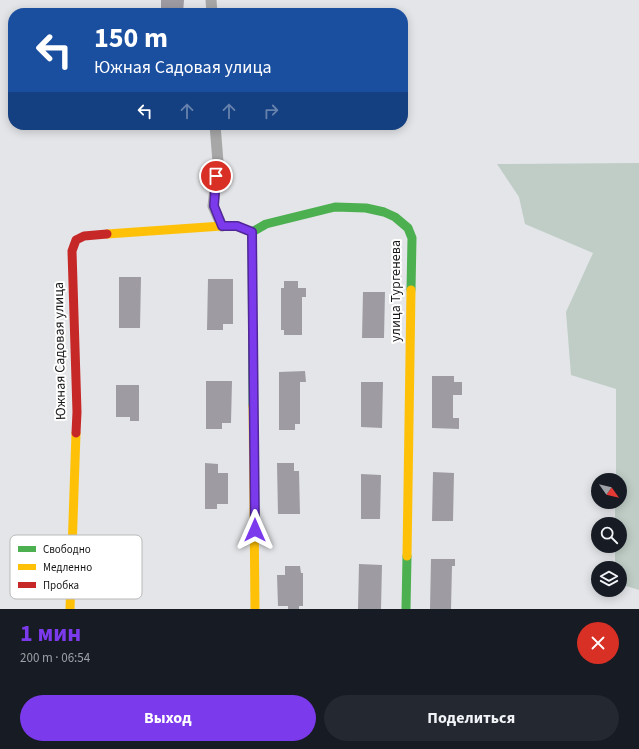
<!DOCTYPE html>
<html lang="ru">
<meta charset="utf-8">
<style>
:root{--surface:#171b24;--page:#242831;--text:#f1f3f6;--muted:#9ea1a6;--accent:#7c3aed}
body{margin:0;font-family:"Source Sans 3",sans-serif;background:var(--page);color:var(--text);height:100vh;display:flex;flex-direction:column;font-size:15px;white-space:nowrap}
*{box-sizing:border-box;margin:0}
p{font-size:13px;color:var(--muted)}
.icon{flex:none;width:22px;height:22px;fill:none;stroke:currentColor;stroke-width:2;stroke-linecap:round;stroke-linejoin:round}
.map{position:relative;height:609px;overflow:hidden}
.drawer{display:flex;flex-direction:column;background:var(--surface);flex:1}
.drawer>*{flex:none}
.top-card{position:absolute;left:8px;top:8px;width:400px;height:122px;border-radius:16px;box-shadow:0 2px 10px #0003;background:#1a4fa0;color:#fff;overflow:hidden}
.needle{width:26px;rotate:124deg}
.controls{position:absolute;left:591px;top:473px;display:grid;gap:8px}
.controls a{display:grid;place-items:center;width:36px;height:36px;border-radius:50%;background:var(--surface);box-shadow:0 2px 10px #0003;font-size:20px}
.pin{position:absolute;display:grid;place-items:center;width:34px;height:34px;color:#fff;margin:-17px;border:2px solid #fff;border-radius:50%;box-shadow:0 1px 4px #0007}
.me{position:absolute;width:44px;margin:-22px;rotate:0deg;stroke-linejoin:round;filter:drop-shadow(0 0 3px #0008)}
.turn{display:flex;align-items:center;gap:14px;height:84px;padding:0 20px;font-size:18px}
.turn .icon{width:52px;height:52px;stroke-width:2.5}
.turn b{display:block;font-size:28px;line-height:34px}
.lanes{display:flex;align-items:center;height:38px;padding:0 20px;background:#0003;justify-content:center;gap:20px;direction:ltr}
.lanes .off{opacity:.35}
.round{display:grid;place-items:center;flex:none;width:42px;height:42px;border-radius:21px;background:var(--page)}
.head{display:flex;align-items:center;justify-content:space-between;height:68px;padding:0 20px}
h1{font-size:24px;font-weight:700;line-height:30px;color:var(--accent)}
.cta{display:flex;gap:8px;margin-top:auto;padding:8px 20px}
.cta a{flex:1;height:46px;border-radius:24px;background:var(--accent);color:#fff;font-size:16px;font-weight:700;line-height:46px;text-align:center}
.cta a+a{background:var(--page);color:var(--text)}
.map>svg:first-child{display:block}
.green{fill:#bfcdc6}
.building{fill:#9e9ca2}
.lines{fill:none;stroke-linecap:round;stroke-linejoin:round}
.street{stroke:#a7a7a7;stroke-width:11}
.fast{stroke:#4caf50;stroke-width:9}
.slow{stroke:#ffc107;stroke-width:9}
.jam{stroke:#c62828;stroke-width:9}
.route-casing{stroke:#51269a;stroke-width:10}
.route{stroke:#7c3aed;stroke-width:7}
.labels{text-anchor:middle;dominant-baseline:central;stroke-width:4;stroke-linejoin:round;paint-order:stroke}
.street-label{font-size:14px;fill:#161719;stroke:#fff}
.key{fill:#fff;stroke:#b9b9ba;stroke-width:1}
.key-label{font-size:11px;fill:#161719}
</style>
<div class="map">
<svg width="639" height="609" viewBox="0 0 639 609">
<rect width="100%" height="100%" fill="#e3e5e8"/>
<!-- green -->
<path class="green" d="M639 163V590L620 584V568H615V546H620V524H615V502H620V480H616V389L571 375 566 312 593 253 525 224 519 197 497 164Z"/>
<!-- building -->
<path class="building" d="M161 0H184L183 13H161Z
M119 277H141L140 328H119Z
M208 279H233V324H223V330H207Z
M284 281H298V288H306V297H302V335H284V330H281V288H284Z
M363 292H385L384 338H362Z
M305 371 306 382H300V424H295V430H279V372Z
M432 376H454V382H462V395H453V418H459V429L432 428Z
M206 381H232L231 423H222V429H206Z
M361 382H383L382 428 361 427Z
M116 385H139V421H130V417H116Z
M205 463 218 464V473H228V504H217V509H205Z
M277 463H294V471H299L300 514H278Z
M433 472 454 473 453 521H432Z
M361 474 381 475 380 519H361Z
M431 559H455V566H452L451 609H430Z
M359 564 382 565 381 609H358Z
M285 566H300L301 573H303V606H299V609H288V606H278L277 575H285Z"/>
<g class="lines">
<!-- street -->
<path class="street" d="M211 0 212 13
M215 125 218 162 213 206 222 226"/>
<!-- fast -->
<path class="fast" d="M252 232 266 224 335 207 366 208 384 212 395 217 408 228 412 238 411 290
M252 232 253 406
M406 609 407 556"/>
<!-- slow -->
<path class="slow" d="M107 234 222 226H237L252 232
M253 406 255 609
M407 556 411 290
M70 609 76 433"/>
<!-- jam -->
<path class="jam" d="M76 433 77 412 72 251 76 240 84 236 107 234"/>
</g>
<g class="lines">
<!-- route casing -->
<g class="route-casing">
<path id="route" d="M216 176 214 206 222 226H237L252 232 255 530"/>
</g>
<!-- route -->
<use href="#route" class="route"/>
</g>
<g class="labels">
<!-- street labels -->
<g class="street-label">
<text transform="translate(396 291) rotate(-90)">улица Тургенева</text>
<text transform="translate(60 351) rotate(-91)">Южная Садовая улица</text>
</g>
</g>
<!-- legend -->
<rect x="10" y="535" width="132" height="64" rx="6" class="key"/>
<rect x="18" y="546" width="18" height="6" fill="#4caf50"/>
<rect x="18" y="564" width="18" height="6" fill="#ffc107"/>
<rect x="18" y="582" width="18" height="6" fill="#c62828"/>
<g class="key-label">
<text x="43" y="553">Свободно</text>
<text x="43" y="571">Медленно</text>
<text x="43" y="589">Пробка</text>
</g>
</svg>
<div class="controls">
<a><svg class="needle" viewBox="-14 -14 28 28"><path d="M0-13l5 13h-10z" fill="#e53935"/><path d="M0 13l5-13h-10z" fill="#9ea1a6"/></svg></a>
<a><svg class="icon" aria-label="search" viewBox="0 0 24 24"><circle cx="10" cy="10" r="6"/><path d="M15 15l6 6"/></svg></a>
<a><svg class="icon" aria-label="layers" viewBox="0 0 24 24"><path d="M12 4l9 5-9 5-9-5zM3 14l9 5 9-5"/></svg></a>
</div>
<div class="pin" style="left:216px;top:176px;background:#d93025"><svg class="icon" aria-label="arrive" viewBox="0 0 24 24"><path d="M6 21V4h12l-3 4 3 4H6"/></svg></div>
<svg class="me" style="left:255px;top:530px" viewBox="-20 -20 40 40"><path d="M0-17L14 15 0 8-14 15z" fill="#7c3aed" stroke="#fff" stroke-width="4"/></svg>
<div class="top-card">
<div class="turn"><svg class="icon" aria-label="left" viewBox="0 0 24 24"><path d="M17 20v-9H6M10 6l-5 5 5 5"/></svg><div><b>150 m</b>Южная Садовая улица</div></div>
<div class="lanes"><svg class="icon" aria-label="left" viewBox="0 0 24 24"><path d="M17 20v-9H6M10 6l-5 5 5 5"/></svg><svg class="icon off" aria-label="ahead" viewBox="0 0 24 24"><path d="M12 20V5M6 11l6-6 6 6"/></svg><svg class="icon off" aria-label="ahead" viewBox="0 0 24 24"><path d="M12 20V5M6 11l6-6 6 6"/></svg><svg class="icon off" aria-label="right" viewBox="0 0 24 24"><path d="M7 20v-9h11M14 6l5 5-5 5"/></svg></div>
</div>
</div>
<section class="drawer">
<div class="head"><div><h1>1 мин</h1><p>200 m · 06:54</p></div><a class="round" style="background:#d93025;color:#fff"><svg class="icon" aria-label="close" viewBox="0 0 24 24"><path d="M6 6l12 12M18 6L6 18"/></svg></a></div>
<div class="cta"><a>Выход</a><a>Поделиться</a></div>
</section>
